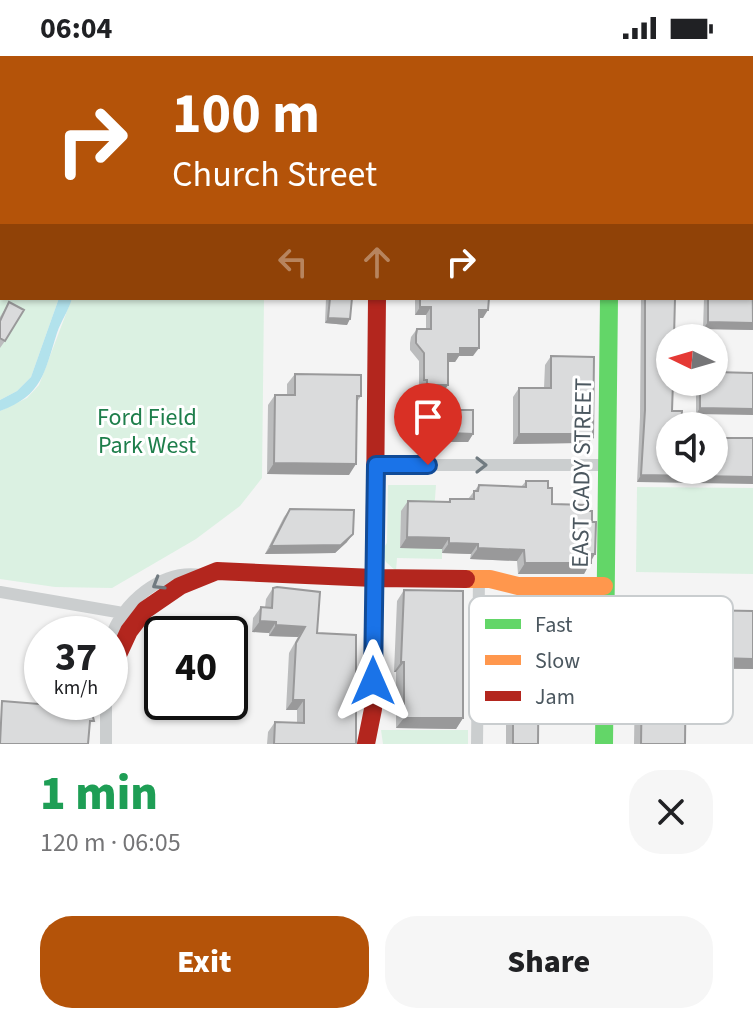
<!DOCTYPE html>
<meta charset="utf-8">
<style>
:root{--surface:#fff;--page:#f6f6f6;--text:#202124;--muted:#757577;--accent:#b45309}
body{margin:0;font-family:"Source Sans 3",sans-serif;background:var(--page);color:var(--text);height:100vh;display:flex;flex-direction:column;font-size:30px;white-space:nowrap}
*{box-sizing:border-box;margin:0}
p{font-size:26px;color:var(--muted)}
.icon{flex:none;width:44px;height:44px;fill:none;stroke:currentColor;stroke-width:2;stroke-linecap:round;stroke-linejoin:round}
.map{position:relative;height:688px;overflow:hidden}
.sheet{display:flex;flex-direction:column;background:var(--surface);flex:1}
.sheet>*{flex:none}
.hud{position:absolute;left:0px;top:0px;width:754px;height:244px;box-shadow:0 2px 6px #0004;background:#b45309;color:#fff;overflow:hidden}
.needle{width:52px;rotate:275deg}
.buttons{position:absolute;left:656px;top:268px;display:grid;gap:16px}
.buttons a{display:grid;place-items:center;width:72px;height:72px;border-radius:50%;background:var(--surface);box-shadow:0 2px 6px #0004;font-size:40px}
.speed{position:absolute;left:24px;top:560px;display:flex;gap:16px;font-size:40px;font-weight:700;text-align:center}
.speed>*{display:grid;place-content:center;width:104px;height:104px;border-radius:50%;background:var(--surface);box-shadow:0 2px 6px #0004;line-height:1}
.speed small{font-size:20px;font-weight:400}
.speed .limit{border:4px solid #111;border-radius:12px;background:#fff;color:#111}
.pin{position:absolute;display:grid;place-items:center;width:68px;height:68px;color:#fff;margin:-82px -34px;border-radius:50% 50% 50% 0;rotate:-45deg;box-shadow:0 0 8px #0007}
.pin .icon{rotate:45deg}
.me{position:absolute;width:88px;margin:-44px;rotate:0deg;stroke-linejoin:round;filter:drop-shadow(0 0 6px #0008)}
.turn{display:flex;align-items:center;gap:28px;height:168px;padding:0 40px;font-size:36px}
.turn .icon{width:104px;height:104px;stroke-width:2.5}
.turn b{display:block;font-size:56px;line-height:68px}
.lanes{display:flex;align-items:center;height:76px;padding:0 40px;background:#0003;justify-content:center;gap:40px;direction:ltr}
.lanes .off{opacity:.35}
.round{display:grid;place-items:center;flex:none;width:84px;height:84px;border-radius:32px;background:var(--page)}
.summary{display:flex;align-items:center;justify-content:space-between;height:136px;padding:0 40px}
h1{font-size:48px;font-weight:800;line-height:60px;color:#1e9e55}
.primary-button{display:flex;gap:16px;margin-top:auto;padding:16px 40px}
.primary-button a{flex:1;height:92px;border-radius:32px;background:var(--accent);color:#fff;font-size:32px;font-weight:800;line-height:92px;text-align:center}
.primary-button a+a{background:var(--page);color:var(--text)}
.status{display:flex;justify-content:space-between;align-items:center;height:56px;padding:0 40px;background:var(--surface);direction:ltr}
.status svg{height:22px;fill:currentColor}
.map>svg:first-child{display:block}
.green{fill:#dbf1e2}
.water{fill:#b2e2ec}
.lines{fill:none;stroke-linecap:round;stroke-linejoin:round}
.street{stroke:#cbcecf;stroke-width:12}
.fast{stroke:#63d668;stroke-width:18}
.slow{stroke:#ff974d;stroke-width:18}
.jam{stroke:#b3261e;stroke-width:18}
.wall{fill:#bbbcbd}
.shaded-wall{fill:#99999a}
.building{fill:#dadbdc;stroke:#99999a;stroke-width:2}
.oneway{stroke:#717b81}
.route-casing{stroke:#114b97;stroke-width:20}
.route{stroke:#1a73e8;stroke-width:14}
.labels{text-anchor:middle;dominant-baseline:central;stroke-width:6;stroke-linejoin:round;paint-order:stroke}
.park-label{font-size:24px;fill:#1e7e4b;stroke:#fff}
.street-label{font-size:24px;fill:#4b575f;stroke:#fff}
.key{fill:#fff;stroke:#c9cdcf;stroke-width:2}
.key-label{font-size:22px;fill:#4b575f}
</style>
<div class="status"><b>06:04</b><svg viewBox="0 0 49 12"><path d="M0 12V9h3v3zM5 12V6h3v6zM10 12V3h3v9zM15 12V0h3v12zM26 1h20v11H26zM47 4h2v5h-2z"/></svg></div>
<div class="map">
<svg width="753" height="688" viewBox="0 0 753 688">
<rect width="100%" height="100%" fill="#f4f4f4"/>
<!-- green -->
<path class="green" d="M0 136 2 242H59L31 321 17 335 0 344Z
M72 242H264L262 422 240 450 196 483 112 532 55 531 0 523V355L27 342 39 329Z
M388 429H436L434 456H401L400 491 442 493V503L397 502 396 515 386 506 381 495 387 487Z
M637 431 753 432V518L636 516Z
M381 674H468V688H383Z"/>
<!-- water -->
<path class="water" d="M59 242H72C69 254 61 265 57 277 44 317 43 339 0 355V344L17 335 31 321Z"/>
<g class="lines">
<!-- street -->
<path class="street" d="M613 2V0
M752 147H753
M376 409H605
M0 536 123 557 136 564
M110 583C123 546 161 513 201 519
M106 688V646
M477 688 479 522"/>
<!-- fast -->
<path class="fast" d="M604 688 609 242"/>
<!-- slow -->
<path class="slow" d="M0 117H2
M466 523H490L518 530H604"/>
<!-- jam -->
<path class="jam" d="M377 0V2
M110 616 129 575 145 554 180 530 217 515 374 522 466 523
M366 688 373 653 377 242"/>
</g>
<!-- wall -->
<path class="wall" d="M326 242H352L347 269 325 267Z
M415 242H489L483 262H479L473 300H459L455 306H448L443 337H421V331H419V305L410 294V287L411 281 417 273H426V259H415Z
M641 242H675L670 414 637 426 640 361Z
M704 242H752L753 274 703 273Z
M9 246 5 285 0 292V261Z
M551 300 593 381 586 390 578 387 513 388V341L519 332H544L545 309Z
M753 317 696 358V326H714Z
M295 318 361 340 357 346 349 419 267 418 268 349 275 339H287V328Z
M426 354 473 378 468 386H444V382H429L421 373V362Z
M526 425 548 432 552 448 591 504 584 518H518L517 505 470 503 471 498 442 497V493L400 492 401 455 408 445 448 446 450 443H468L479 429 521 431Z
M290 453 347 486 335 497 265 498 284 461Z
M273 532 317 577 356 688H267L268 676 275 666 297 667V654H286L289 597 298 581 269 580V577L252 576 253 562 261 551 265 552 266 543Z
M404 534 463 662 456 673 396 672V616H394L397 545Z
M643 553 753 613 686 612 685 688H634L636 563Z
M513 579 538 688H506V589Z"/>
<!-- shaded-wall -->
<path class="shaded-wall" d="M420 251H431L426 259H415Z
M479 254H488L483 262H474Z
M328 262 350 263 347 269 325 267Z
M708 266 753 267V274L703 273Z
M460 292H479L473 300H459L455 306H443L448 298Z
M427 329H448L443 337H421Z
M700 352 753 353V359L696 358Z
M435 374H450L444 382H429Z
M450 377 473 378 468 386H444Z
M519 378H585L593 381 586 390 578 387 513 388Z
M274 407 356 408 349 419 267 418Z
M641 419 753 421V428L637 426Z
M353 478 347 486 335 497 265 498 271 490Z
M407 481 449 482 442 493 400 492Z
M449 487 478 488 471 498 442 497Z
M478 492 524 494 517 505 470 503Z
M595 498 584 518H518L525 507Z
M260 565 276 566 269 577 252 576Z
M276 569 305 571 298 581 269 580Z
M686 601 753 603V613L679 612Z
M401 606H404L396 616H394Z
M293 644H304L297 654H286Z
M404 662H463L456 673 396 672Z"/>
<!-- building -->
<path class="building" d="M161 0H297V2H161Z
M413 0H453V2H413Z
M653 0H705V2H653Z
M752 173 753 267 708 266V242H752Z
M330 242H352L350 263 328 262Z
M420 242H489L488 254H479V292H460V298H448V329H427V324H424V297L416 287V279L417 273H431V251H420Z
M645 242H675L674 282H670V326H673L672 355H682L681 370H670V414H714V382H753V421L641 419 645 354Z
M9 246 24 254 5 285 0 282V265Z
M551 300 594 301 593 381 585 378H519V332H551Z
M714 316 753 317V353L700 352V326H714Z
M295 318 361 319V340H357L356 408 274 407 275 339H295Z
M426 354H473V378L450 377V374H435L426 365Z
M526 425H548V432H552V448L588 449V455H592V466H596L595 498H591V507H525L524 494 478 492V488L449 487V482L407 481 408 445 450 446V443H474V435H478L479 429 526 431Z
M290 453 354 454 353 478 341 489 271 490Z
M277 531 320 536 317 577 356 579V688H274L275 666 304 667V644H293L296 587 305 571 276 569V566L260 565 261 551 272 552 273 532Z
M404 534 463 535V662H404V606H401Z
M643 553 753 555V603L686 601 685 688H641Z
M513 579H539L538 688H513Z
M2 645 76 651V648L85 649 92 657 94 665H90L88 688H0Z"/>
<!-- one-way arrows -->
<defs><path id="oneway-chevron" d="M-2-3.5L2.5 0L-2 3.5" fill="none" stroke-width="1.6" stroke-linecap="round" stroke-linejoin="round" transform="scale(2)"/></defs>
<g class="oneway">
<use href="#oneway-chevron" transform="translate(481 409)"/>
<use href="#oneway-chevron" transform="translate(158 528) rotate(149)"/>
</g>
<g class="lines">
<!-- route casing -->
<g class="route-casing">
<path id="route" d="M373 625 376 409H428"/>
</g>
<!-- route -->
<use href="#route" class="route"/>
</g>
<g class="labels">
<!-- park labels -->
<g class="park-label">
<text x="147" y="361">Ford Field<tspan x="147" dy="28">Park West</tspan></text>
</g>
<!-- street labels -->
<g class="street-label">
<text transform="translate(582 417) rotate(-89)">EAST CADY STREET</text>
</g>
</g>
<!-- legend -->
<rect x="469" y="540" width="264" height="128" rx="12" class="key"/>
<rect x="485" y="563" width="36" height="10" fill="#63d668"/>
<rect x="485" y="599" width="36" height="10" fill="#ff974d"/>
<rect x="485" y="635" width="36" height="10" fill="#b3261e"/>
<g class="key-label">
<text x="535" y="576">Fast</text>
<text x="535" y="612">Slow</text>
<text x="535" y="648">Jam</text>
</g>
</svg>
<div class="buttons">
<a><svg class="needle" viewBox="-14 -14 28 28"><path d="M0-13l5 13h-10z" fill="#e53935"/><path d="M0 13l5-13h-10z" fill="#757577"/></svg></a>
<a><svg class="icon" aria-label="sound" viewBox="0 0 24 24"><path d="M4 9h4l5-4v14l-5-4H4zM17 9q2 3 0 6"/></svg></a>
</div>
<div class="speed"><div>37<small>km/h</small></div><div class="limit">40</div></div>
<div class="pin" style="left:428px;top:409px;background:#d93025"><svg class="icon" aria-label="arrive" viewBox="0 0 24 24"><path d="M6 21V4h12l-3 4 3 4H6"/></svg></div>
<svg class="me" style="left:373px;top:625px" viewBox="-20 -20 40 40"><path d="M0-17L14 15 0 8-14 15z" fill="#1a73e8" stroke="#fff" stroke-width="4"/></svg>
<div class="hud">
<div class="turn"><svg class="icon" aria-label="right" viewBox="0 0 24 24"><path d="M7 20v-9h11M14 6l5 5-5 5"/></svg><div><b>100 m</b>Church Street</div></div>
<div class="lanes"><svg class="icon off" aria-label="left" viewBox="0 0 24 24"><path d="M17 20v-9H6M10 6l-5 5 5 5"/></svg><svg class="icon off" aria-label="ahead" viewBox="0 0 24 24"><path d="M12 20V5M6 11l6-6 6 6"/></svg><svg class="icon" aria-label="right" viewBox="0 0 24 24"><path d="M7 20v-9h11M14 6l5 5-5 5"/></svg></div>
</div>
</div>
<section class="sheet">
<div class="summary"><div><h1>1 min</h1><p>120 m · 06:05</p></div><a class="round"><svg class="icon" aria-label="close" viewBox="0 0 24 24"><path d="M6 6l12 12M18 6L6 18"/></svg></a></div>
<div class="primary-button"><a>Exit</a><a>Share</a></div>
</section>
